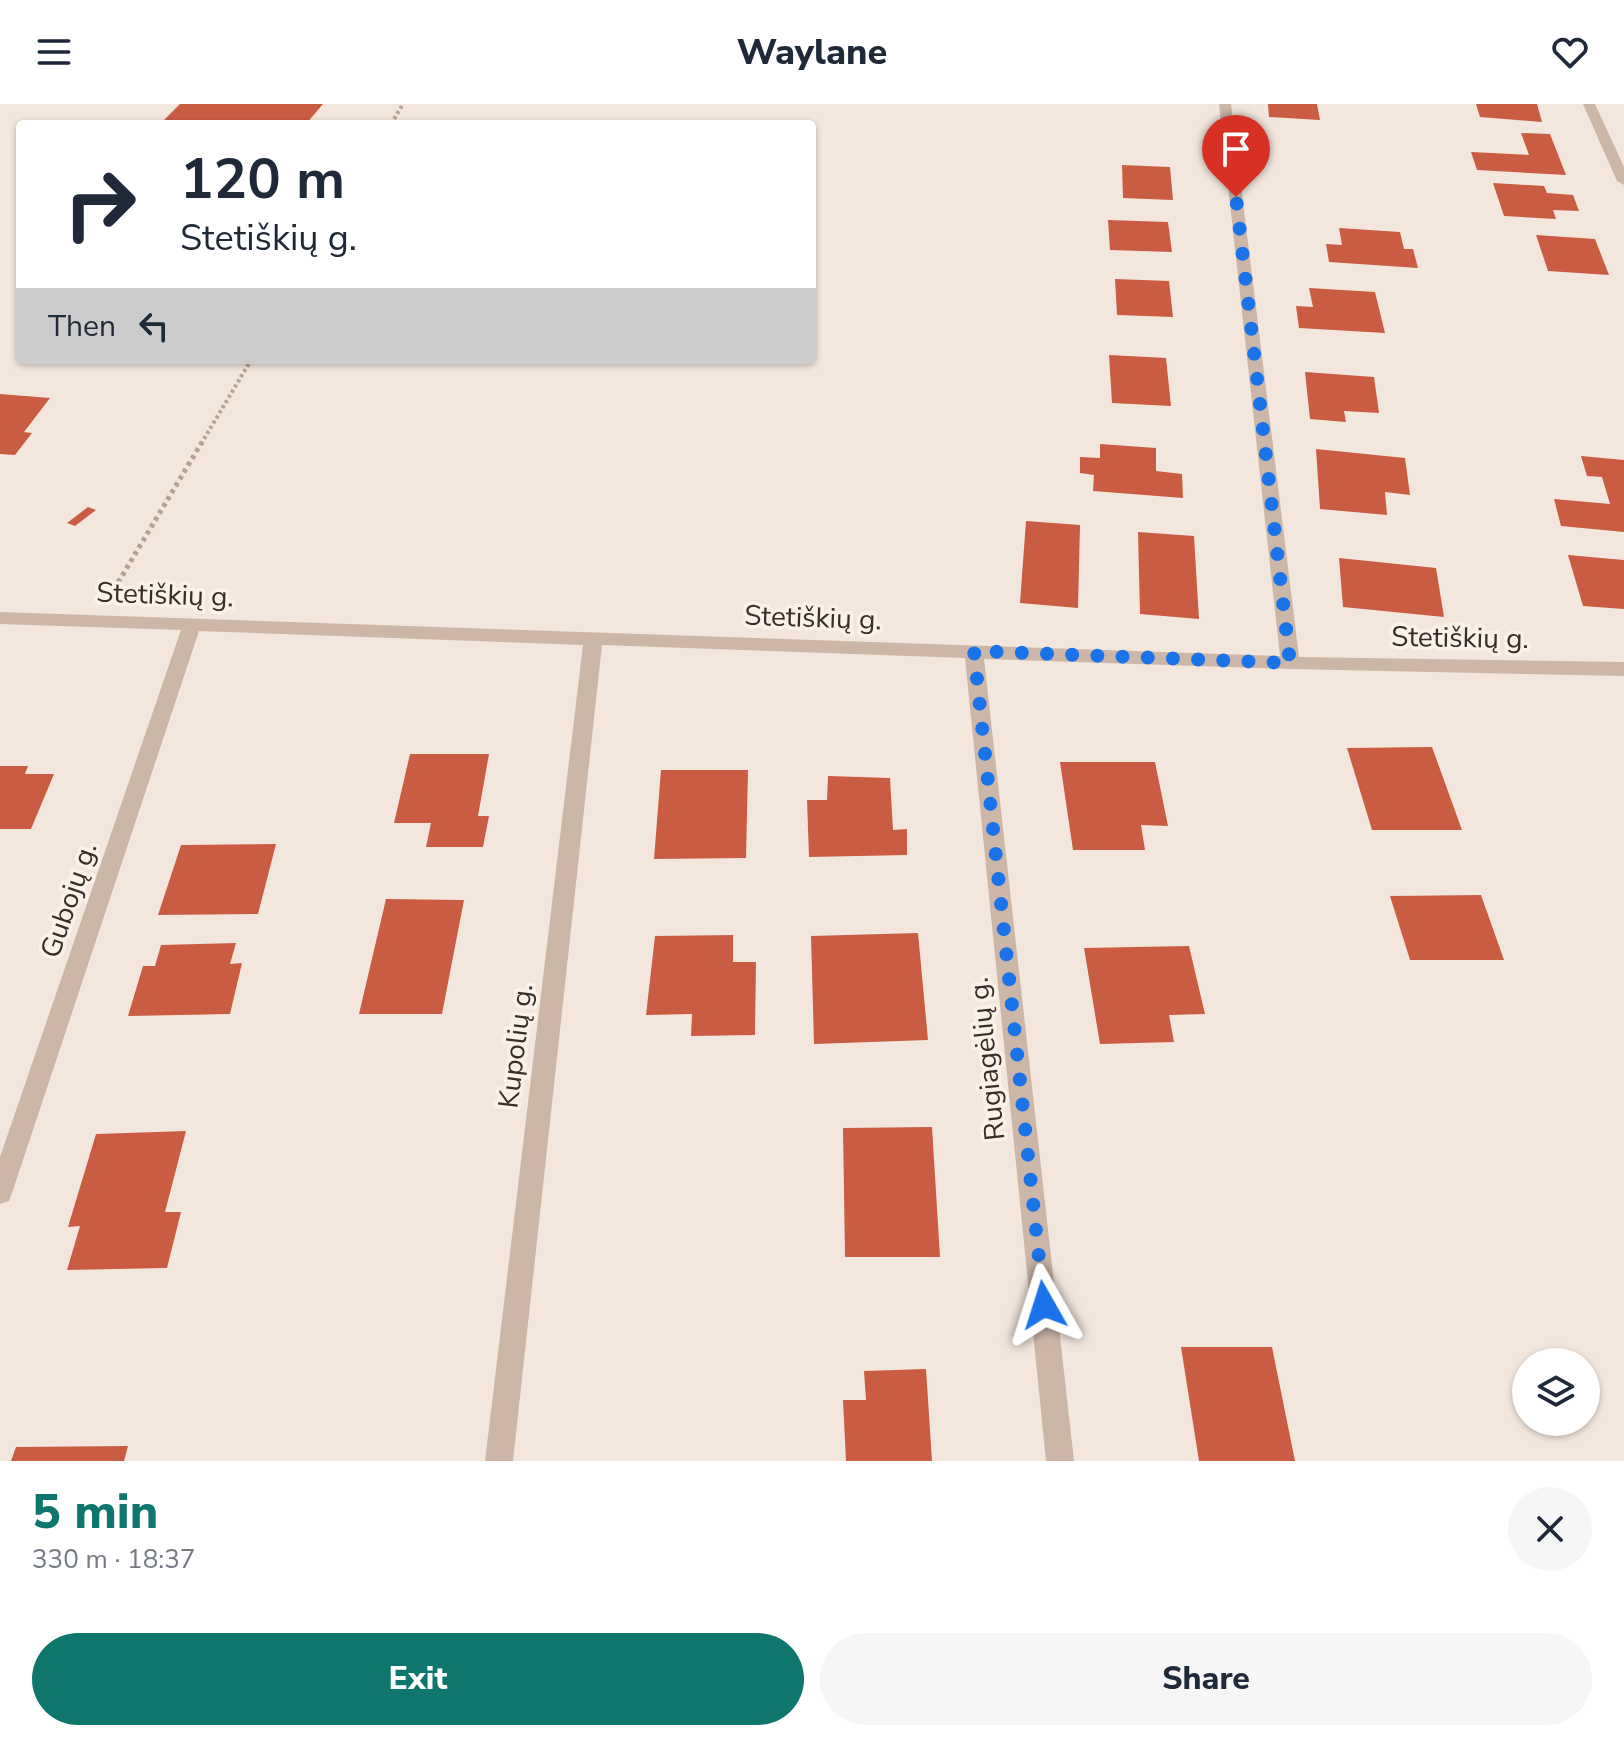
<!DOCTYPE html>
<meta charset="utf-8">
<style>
:root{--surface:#fff;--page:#f6f6f7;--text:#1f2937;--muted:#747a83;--accent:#0f766e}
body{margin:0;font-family:"Nunito Sans",sans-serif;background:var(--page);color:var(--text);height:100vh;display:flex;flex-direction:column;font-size:30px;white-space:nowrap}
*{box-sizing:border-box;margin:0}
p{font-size:26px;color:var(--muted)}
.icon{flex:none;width:44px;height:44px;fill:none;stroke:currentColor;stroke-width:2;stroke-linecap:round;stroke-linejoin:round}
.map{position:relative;height:1357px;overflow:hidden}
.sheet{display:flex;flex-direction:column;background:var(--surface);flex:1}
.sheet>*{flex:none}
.banner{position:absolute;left:16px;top:16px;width:800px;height:244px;border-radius:8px;box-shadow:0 2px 6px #0004;background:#fff;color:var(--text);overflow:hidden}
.fabs{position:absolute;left:1512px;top:1244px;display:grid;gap:16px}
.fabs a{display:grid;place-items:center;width:88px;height:88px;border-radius:50%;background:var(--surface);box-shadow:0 2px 6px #0004;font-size:40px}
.pin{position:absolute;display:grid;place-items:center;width:68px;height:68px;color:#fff;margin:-82px -34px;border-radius:50% 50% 50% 0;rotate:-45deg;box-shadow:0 0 8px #0007}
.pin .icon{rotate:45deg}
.me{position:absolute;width:88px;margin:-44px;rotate:354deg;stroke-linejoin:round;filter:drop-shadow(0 0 6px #0008)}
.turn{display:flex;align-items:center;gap:28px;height:168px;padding:0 32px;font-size:36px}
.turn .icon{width:104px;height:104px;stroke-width:2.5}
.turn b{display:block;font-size:56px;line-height:68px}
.then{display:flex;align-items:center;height:76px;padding:0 32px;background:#0003;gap:16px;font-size:30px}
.round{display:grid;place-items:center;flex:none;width:84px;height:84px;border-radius:42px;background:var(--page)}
.summary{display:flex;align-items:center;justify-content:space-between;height:136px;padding:0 32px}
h1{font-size:48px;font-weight:800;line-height:60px;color:var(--accent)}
.button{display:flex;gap:16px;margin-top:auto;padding:16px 32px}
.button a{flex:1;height:92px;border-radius:48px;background:var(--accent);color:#fff;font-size:32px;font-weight:800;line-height:92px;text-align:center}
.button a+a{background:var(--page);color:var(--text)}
header{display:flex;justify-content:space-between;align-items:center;height:104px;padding:0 32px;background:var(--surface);font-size:36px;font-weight:800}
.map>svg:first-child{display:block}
.building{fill:#ca5c44}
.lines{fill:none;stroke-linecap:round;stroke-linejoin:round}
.path-far1{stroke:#b8a092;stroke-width:4;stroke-dasharray:3 3;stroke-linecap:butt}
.path{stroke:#b8a092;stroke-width:5;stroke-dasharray:4 4;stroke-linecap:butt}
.minor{fill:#ccb6a8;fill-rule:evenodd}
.route{stroke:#1a73e8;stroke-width:14;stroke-dasharray:0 25.2}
.labels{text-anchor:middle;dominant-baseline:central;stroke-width:7;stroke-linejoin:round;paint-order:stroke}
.street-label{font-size:28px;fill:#382d28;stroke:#faf2e9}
</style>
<header><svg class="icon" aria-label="menu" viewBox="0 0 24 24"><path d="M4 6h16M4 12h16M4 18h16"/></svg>Waylane<svg class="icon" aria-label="heart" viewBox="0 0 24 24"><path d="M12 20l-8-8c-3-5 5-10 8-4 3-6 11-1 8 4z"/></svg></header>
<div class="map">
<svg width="1624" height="1357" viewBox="0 0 1624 1357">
<rect width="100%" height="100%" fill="#f3e7dd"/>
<!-- building -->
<path class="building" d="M180 0H323L306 20H160Z
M1268 0H1317L1320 16 1269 13Z
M1476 0H1537L1542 18 1480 13Z
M1521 29 1550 30 1566 71 1477 66 1471 48 1529 51Z
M1122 61 1170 63 1173 96 1123 94Z
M1493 79 1544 82 1547 89 1573 91 1579 107 1553 106 1556 115 1504 112Z
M1108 116 1168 118 1172 148 1110 146Z
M1339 124 1400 128 1404 145H1413L1418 164 1329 158 1326 140 1342 141Z
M1536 131 1595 135 1609 171 1548 167Z
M1115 175 1169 177 1173 213 1117 211Z
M1309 184 1375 188 1385 229 1299 224 1296 202 1313 203Z
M1109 251 1166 254 1171 302 1112 299Z
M1305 268 1374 273 1379 309 1344 307 1346 318 1310 315Z
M0 290 50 294 24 328 32 329 15 351 0 350Z
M1100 340 1156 344V367L1182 370 1183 394 1093 387 1094 371 1080 369V353L1100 354Z
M1316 345 1405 354 1410 391 1385 388 1387 411 1320 405Z
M1581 352 1624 356V428L1561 422 1554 395 1610 400 1602 373 1587 372Z
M88 403 96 406 75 422 67 419Z
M1026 417 1080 421 1078 504 1020 499Z
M1138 428 1194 432 1199 515 1140 510Z
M1568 451 1624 456V505L1583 502Z
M1339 454 1436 464 1444 513 1343 503Z
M1432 643 1462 726H1372L1347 644Z
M410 650H489L478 712H489L483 743H426L431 719H394Z
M1060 658H1155L1168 722 1141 721 1145 746H1073Z
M0 662H28L25 670H54L31 725H0Z
M661 666H748L746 754 654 755Z
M828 672 890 674 893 726 907 725V751L809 753 807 696H827Z
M276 740 258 810 158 811 181 741Z
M1481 791 1504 856H1410L1390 792Z
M386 795 464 796 442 910H359Z
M918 829 928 936 814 940 811 832Z
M733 831V858H756L755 931 691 932 692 910 646 911 655 832Z
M236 839 230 860 242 859 230 910 128 912 143 862H155L161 841Z
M1189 842 1205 910 1169 911 1174 938 1100 940 1084 844Z
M932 1023 940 1153H845L843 1024Z
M186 1027 165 1108H181L167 1164 67 1166 80 1122 68 1123 96 1030Z
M1181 1243H1272L1295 1357H1199Z
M926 1265 932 1357H846L843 1296H866L864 1267Z
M128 1342 124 1357H11L16 1343Z"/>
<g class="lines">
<!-- path-far1 -->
<path class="path-far1" d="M391 20 403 0
M201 340 251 256"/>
<!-- path -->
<path class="path" d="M110 492 202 338"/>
<!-- minor -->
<path class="minor" d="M1219 0H1231L1299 553 1624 558V572L1290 565 984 555 1074 1357H1046L965 554 602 541 513 1357H485L583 541 199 527 12 1089 9 1097 0 1100V1053L181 526 0 520V508L1280 552Z
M1583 0H1595L1624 63V81L1617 77Z"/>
</g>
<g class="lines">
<!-- route -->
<path class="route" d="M1044 1201 974 547 1290 559 1236 93"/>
</g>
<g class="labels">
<!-- street labels -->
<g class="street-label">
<text transform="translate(165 491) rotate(2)">Stetiškių g.</text>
<text transform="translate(813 514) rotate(2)">Stetiškių g.</text>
<text transform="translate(1460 534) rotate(1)">Stetiškių g.</text>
<text transform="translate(69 796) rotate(-71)">Gubojų g.</text>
<text transform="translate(516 942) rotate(-83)">Kupolių g.</text>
<text transform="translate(987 955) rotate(-96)">Rugiagėlių g.</text>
</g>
</g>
</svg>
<div class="fabs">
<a><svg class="icon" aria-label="layers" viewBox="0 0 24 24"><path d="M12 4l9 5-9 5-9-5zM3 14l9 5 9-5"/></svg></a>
</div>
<div class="pin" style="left:1236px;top:93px;background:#d93025"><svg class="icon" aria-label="arrive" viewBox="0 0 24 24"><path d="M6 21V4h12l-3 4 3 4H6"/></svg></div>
<svg class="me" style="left:1044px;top:1201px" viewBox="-20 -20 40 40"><path d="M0-17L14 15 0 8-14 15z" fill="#1a73e8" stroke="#fff" stroke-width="4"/></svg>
<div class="banner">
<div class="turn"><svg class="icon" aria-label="right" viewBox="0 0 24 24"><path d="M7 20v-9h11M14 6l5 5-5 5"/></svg><div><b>120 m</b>Stetiškių g.</div></div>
<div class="then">Then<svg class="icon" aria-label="left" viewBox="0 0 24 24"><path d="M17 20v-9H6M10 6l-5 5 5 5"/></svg></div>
</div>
</div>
<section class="sheet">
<div class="summary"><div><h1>5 min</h1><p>330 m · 18:37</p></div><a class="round"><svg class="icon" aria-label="close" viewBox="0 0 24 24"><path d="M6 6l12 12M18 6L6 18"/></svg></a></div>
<div class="button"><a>Exit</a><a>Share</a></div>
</section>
